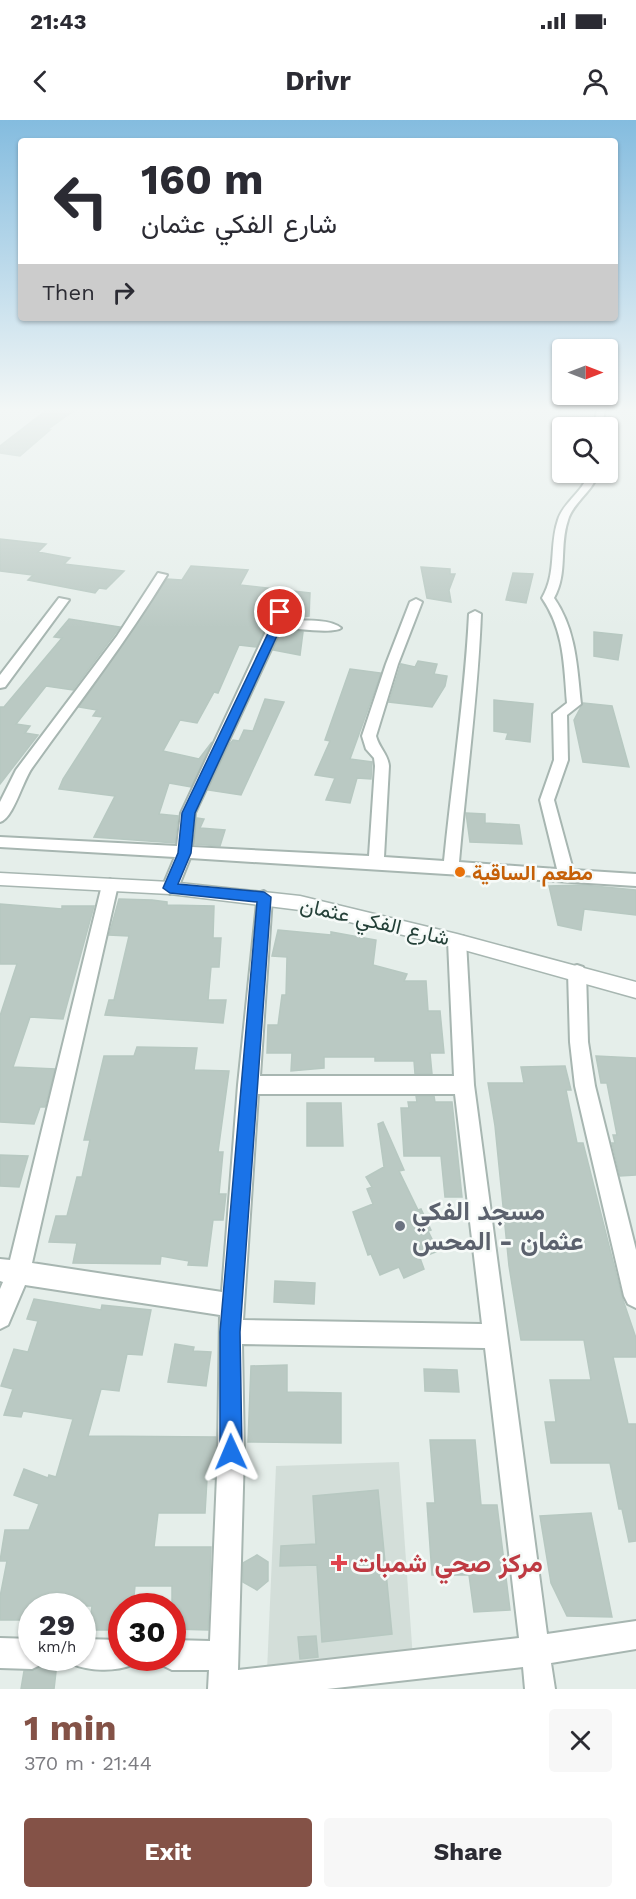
<!DOCTYPE html>
<meta charset="utf-8">
<style>
:root{--surface:#fff;--page:#f7f7f7;--text:#2b2b33;--muted:#7c7c81;--accent:#845247}
body{margin:0;font-family:"Work Sans",Vazirmatn,sans-serif;background:var(--page);color:var(--text);height:100vh;display:flex;flex-direction:column;font-size:22px;white-space:nowrap}
*{box-sizing:border-box;margin:0}
p{font-size:20px;color:var(--muted)}
.icon{flex:none;width:33px;height:33px;fill:none;stroke:currentColor;stroke-width:2;stroke-linecap:round;stroke-linejoin:round}
.map{position:relative;height:1569px;overflow:hidden}
.side{display:flex;flex-direction:column;background:var(--surface);flex:1}
.side>*{flex:none}
.top-card{position:absolute;left:18px;top:18px;width:600px;height:183px;border-radius:6px;box-shadow:0 2px 4px #0004;background:#fff;color:var(--text);overflow:hidden}
.needle{width:39px;rotate:90deg}
.tools{position:absolute;left:552px;top:219px;display:grid;gap:12px}
.tools a{display:grid;place-items:center;width:66px;height:66px;border-radius:6px;background:var(--surface);box-shadow:0 2px 4px #0004;font-size:30px}
.speed{position:absolute;left:18px;top:1473px;display:flex;gap:12px;font-size:30px;font-weight:700;text-align:center}
.speed>*{display:grid;place-content:center;width:78px;height:78px;border-radius:50%;background:var(--surface);box-shadow:0 2px 4px #0004;line-height:1}
.speed small{font-size:15px;font-weight:400}
.speed .limit{border:9px solid #d22;background:#fff;color:#111}
.pin{position:absolute;display:grid;place-items:center;width:51px;height:51px;color:#fff;margin:-26px;border:3px solid #fff;border-radius:50%;box-shadow:0 2px 6px #0007}
.me{position:absolute;width:66px;margin:-33px;rotate:359deg;stroke-linejoin:round;filter:drop-shadow(0 0 4px #0008)}
.turn{display:flex;align-items:center;gap:21px;height:126px;padding:0 24px;font-size:27px}
.turn .icon{width:78px;height:78px;stroke-width:2.5}
.turn b{display:block;font-size:42px;line-height:51px}
.then{display:flex;align-items:center;height:57px;padding:0 24px;background:#0003;gap:12px;font-size:22px}
.round{display:grid;place-items:center;flex:none;width:63px;height:63px;border-radius:6px;background:var(--page)}
.head{display:flex;align-items:center;justify-content:space-between;height:102px;padding:0 24px}
h1{font-size:36px;font-weight:700;line-height:45px;color:var(--accent)}
.cta{display:flex;gap:12px;margin-top:auto;padding:12px 24px}
.cta a{flex:1;height:69px;border-radius:6px;background:var(--accent);color:#fff;font-size:24px;font-weight:700;line-height:69px;text-align:center}
.cta a+a{background:var(--page);color:var(--text)}
.status{display:flex;justify-content:space-between;align-items:center;height:42px;padding:0 30px;background:var(--surface);direction:ltr}
.status svg{height:16px;fill:currentColor}
header{display:flex;justify-content:space-between;align-items:center;height:78px;padding:0 24px;background:var(--surface);font-size:27px;font-weight:700}
.map>svg:first-child{display:block}
.built{fill:#d3ded9}
.building{fill:#bac9c3;stroke:#b7c8c1;stroke-width:1.5}
.lines{fill:none;stroke-linecap:round;stroke-linejoin:round}
.minor-casing{stroke:#a7b6b1;stroke-width:4}
.tertiary-casing{stroke:#a7b6b1;stroke-width:3}
.minor{fill:#fff;fill-rule:evenodd}
.tertiary{fill:#fff;fill-rule:evenodd}
.route{fill:#1a73e8;stroke:#114b97;stroke-width:1.5}
.food-dot{fill:#e8710a;stroke:#f6faf8;stroke-width:2}
.worship-dot{fill:#6b7280;stroke:#f6faf8;stroke-width:2}
.health-dot{fill:#e0444e;stroke:#f6faf8;stroke-width:2}
.labels{text-anchor:middle;dominant-baseline:central;stroke-width:5;stroke-linejoin:round;paint-order:stroke}
.food-label{font-size:21px;font-weight:bold;fill:#c56008;stroke:#f6faf8;text-anchor:start}
.street-label{font-size:21px;fill:#244038;stroke:#f6faf8}
.near-worship-label{font-size:26px;font-weight:bold;fill:#5b616d;stroke:#f6faf8;text-anchor:start}
.near-health-label{font-size:26px;font-weight:bold;fill:#be3a42;stroke:#f6faf8;text-anchor:start}
</style>
<div class="status"><b>21:43</b><svg viewBox="0 0 49 12"><path d="M0 12V9h3v3zM5 12V6h3v6zM10 12V3h3v9zM15 12V0h3v12zM26 1h20v11H26zM47 4h2v5h-2z"/></svg></div>
<header><svg class="icon" aria-label="back" viewBox="0 0 24 24"><path d="M15 5l-7 7 7 7"/></svg>Drivr<svg class="icon" aria-label="person" viewBox="0 0 24 24"><circle cx="12" cy="8" r="4"/><path d="M4 21q1-7 8-7t8 7"/></svg></header>
<div class="map">
<svg width="636" height="1569" viewBox="0 0 636 1569">
<rect width="100%" height="100%" fill="#e5eeea"/>
<!-- built -->
<path class="built" d="M399 1342 413 1539 267 1551 276 1346Z"/>
<!-- building -->
<path class="building" d="M48 289H76L47 310H50L20 336 0 333V326Z
M0 419 46 424 38 432 70 438 64 444 124 451 106 469 99 468 95 473 28 460 33 455 0 451Z
M191 446 248 450 240 465 310 473 309 496 287 499 288 490 282 487 274 490 256 527 239 525 218 573 214 572 197 603 180 600 163 631 199 639 212 622 191 667 169 663 159 694 178 696 175 723 94 717 115 676 59 669 63 659 103 597 93 596 97 590 79 587 167 459 182 460Z
M421 447 450 449V454H455L449 470 451 482 427 478Z
M513 453 533 454 526 483 506 480Z
M69 499 120 507 73 570 46 566 16 604 30 606 25 613 38 615 0 664V587H4L62 518 54 517Z
M282 510 303 512 300 535 273 530Z
M594 512 622 515 618 540 594 536Z
M418 541 437 544 434 554 447 556 445 566 432 587 389 582 401 544 415 547Z
M350 549 381 553 350 639 372 642 371 659 357 658 350 683 326 680 335 658 315 655 330 621 325 620Z
M265 579 284 582 241 675 208 670 229 625 233 620 239 621 244 610 253 611Z
M494 580 533 584 530 622 506 619 508 613 494 611Z
M583 583 612 586 629 647 583 642 574 600Z
M466 693 485 694V703L519 705 522 724 470 722Z
M197 698 204 699 200 708 225 710 220 726 194 724Z
M583 765 636 770V795L584 789 581 810 558 805 549 766Z
M119 779 152 780 167 782V785L214 786 213 818H221L219 847H211L208 880H226L223 903 105 895 109 880H114L129 816 109 815Z
M0 784 62 789V786H94L63 899 30 897 13 947 55 949 45 987H40L34 1004 0 1002V896L17 844H0Z
M278 810 331 815V812L376 820 373 845 407 854 404 861H426L428 891H440L444 933H430L432 954H415L414 941H375V937H324V948L291 951 292 933H267L268 905H278L282 875H286L287 837 272 836Z
M137 927 197 928 194 950 229 951 218 1032H223L219 1074H226L223 1100H213L207 1146 188 1145 189 1141 161 1136 160 1144 73 1143 77 1123 49 1122 56 1096H67L77 1057H82L90 1020H84L104 936H134Z
M596 936 636 938V1055L620 1056 612 1023H615L613 1015H617L607 963H601Z
M565 946 571 970H566L577 1023H583L622 1177 636 1218V1237H613L628 1304H636V1421L629 1422 622 1389H619L610 1343H551L545 1302H556L550 1260H591L584 1220H521L509 1146 495 1006 488 963H524L521 947Z
M416 976H434L435 982H452L462 1077H445L441 1036H404L401 988H409L408 982H417Z
M307 983H341L343 1026H307Z
M383 1002 404 1050 399 1051 418 1090 421 1089 431 1110 428 1111 438 1131 420 1138 424 1149 404 1158 399 1147 380 1155 371 1134 368 1135 353 1092 373 1084 367 1069 372 1067 366 1057 384 1047 378 1004Z
M0 1035 28 1036 19 1067 0 1066Z
M275 1161 315 1163 314 1184 274 1182Z
M34 1179 101 1190 102 1185 151 1190 142 1235 127 1234 119 1271 101 1269 88 1316 216 1317 215 1359H207L205 1393H158L154 1427H211L208 1510 172 1509V1466H135L133 1486H122V1510H89L92 1486H32V1500H0V1477L7 1441H0L5 1410H29L39 1384 14 1375 24 1349 48 1358 49 1355 56 1357 73 1299 23 1291 21 1297 4 1295 13 1269 1 1266 14 1229 28 1232 38 1201 27 1199Z
M175 1224 194 1227 193 1231 211 1232 206 1266 168 1262Z
M287 1245V1272L341 1273V1323L248 1322 251 1246Z
M424 1249 457 1250 459 1272 425 1271Z
M430 1320H475L481 1385H497L510 1490 474 1492 469 1455H432L427 1383H435Z
M378 1370 392 1514 322 1522 317 1445 280 1446 281 1426 316 1424 313 1376Z
M591 1393 612 1497 567 1496 551 1463 540 1396Z
M257 1435 268 1442V1461L257 1470 243 1462V1443Z
M316 1516 318 1537 300 1539 298 1517Z
M57 1543 54 1569H21L24 1551H33L45 1544Z"/>
<g class="lines">
<!-- minor casing -->
<g class="minor-casing">
<path id="minor" d="M597 289H605L602 308H594Z
M588 352H598C595 370 573 382 568 400 559 426 568 453 554 478 576 510 577 546 581 584L567 595 568 640 554 680 573 750 636 754V766L190 738 178 768 170 774 162 768 175 737 0 727V717L177 726 181 693 275 492 281 489 287 492 284 501C300 501 329 498 341 508 334 514 294 508 281 508L195 693 192 727 369 736 375 646 374 638 366 629 362 616 386 544 410 482 416 479 422 482 398 544 376 616C379 628 388 634 389 646L384 737 444 741C452 659 465 577 469 494L475 491 481 494C478 576 466 660 459 742L557 749 540 680 554 640 553 594 567 583C564 545 564 510 542 478 557 453 549 426 558 400 563 382 586 370 588 352Z
M158 453 167 455C126 522 78 584 32 648 23 660 13 699 0 702V682L16 650 117 516Z
M59 478 69 480 5 567 0 568V555Z
M110 759 118 765 32 1143 222 1172 238 965 258 773 264 771 272 777 260 956H454L448 821 451 816H463L466 821 474 965 547 1514 636 1501V1529L551 1543 555 1569H525L523 1547 327 1569H208L209 1550H172L162 1545 159 1538H172V1520L210 1521 218 1332 220 1195 25 1165 8 1205 0 1209V1169L3 1162 0 1161V1139L10 1140 102 765ZM258 974H455L482 1204 243 1200ZM242 1224 485 1228 519 1518 238 1550 244 1332Z
M577 845 583 847 586 852 588 922 595 966 636 1130V1188L628 1184 624 1176 575 966 570 922 568 852 571 847Z
M0 1518 32 1519V1538H45L42 1544 32 1549 0 1548Z
M82 1519 122 1520V1538H135L132 1545C115 1552 89 1551 72 1544L69 1538H82Z"/>
</g>
<!-- tertiary casing -->
<g class="tertiary-casing">
<path id="tertiary" d="M0 753 170 762 300 776 457 814 636 862V878L457 828 300 790 170 774 0 765Z"/>
</g>
<!-- minor -->
<use href="#minor" class="minor"/>
<!-- tertiary -->
<use href="#tertiary" class="tertiary"/>
</g>
<!-- sky -->
<linearGradient id="sky" x2="0" y2="1"><stop stop-color="#84bcdf"/><stop offset="0.57" stop-color="#f3f7f6"/><stop offset="1" stop-color="#f3f7f6" stop-opacity="0"/></linearGradient>
<rect width="636" height="508" fill="url(#sky)"/>
<!-- route -->
<path class="route" d="M280 489 285 492 282 505 195 693 191 733 178 764 264 772 271 777 240 1212 242 1332 239 1339 231 1342 223 1339 220 1332V1212L257 782 170 773 163 768 178 733 182 693 272 505 276 492Z"/>
<!-- markers -->
<circle class="food-dot" cx="460" cy="752" r="6"/>
<circle class="worship-dot" cx="400" cy="1106" r="6"/>
<path class="health-dot" d="M336 1434h6v6h6v6h-6v6h-6v-6h-6v-6h6z"/>
<g class="labels">
<!-- food labels -->
<g class="food-label">
<text x="472" y="752">مطعم الساقية</text>
</g>
<!-- street labels -->
<g class="street-label">
<text transform="translate(375 801) rotate(13)">شارع الفكي عثمان</text>
</g>
<!-- near-worship labels -->
<g class="near-worship-label">
<text x="412" y="1091">مسجد الفكي<tspan x="412" dy="30">عثمان - المحس</tspan></text>
</g>
<!-- near-health labels -->
<g class="near-health-label">
<text x="352" y="1443">مركز صحي شمبات</text>
</g>
</g>
</svg>
<div class="tools">
<a><svg class="needle" viewBox="-14 -14 28 28"><path d="M0-13l5 13h-10z" fill="#e53935"/><path d="M0 13l5-13h-10z" fill="#7c7c81"/></svg></a>
<a><svg class="icon" aria-label="search" viewBox="0 0 24 24"><circle cx="10" cy="10" r="6"/><path d="M15 15l6 6"/></svg></a>
</div>
<div class="speed"><div>29<small>km/h</small></div><div class="limit">30</div></div>
<div class="pin" style="left:280px;top:492px;background:#d93025"><svg class="icon" aria-label="arrive" viewBox="0 0 24 24"><path d="M6 21V4h12l-3 4 3 4H6"/></svg></div>
<svg class="me" style="left:231px;top:1332px" viewBox="-20 -20 40 40"><path d="M0-17L14 15 0 8-14 15z" fill="#1a73e8" stroke="#fff" stroke-width="4"/></svg>
<div class="top-card">
<div class="turn"><svg class="icon" aria-label="left" viewBox="0 0 24 24"><path d="M17 20v-9H6M10 6l-5 5 5 5"/></svg><div><b>160 m</b>شارع الفكي عثمان</div></div>
<div class="then">Then<svg class="icon" aria-label="right" viewBox="0 0 24 24"><path d="M7 20v-9h11M14 6l5 5-5 5"/></svg></div>
</div>
</div>
<section class="side">
<div class="head"><div><h1>1 min</h1><p>370 m · 21:44</p></div><a class="round"><svg class="icon" aria-label="close" viewBox="0 0 24 24"><path d="M6 6l12 12M18 6L6 18"/></svg></a></div>
<div class="cta"><a>Exit</a><a>Share</a></div>
</section>
